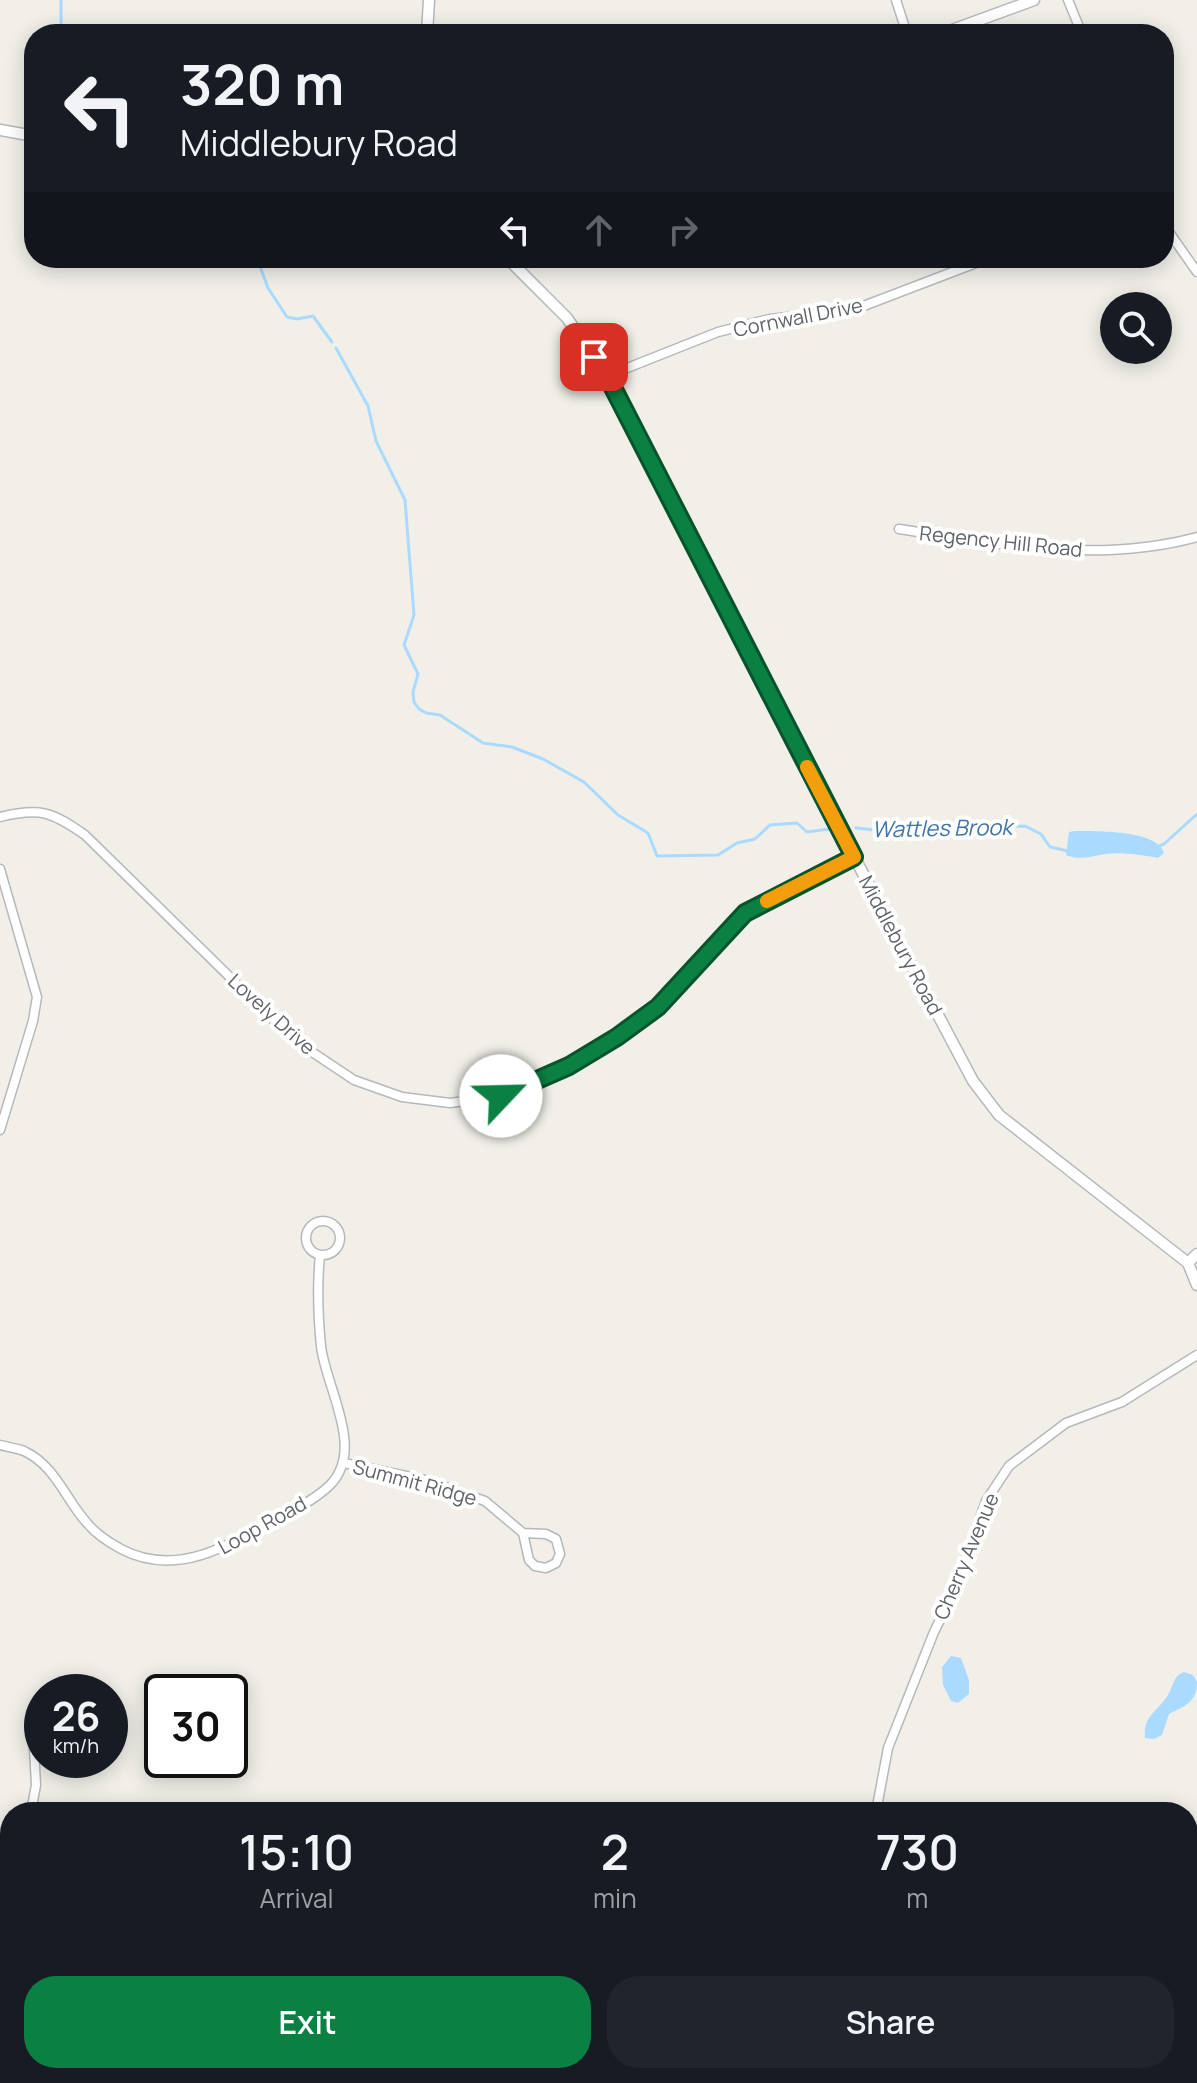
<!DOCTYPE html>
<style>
:root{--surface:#171b24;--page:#20242c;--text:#f1f3f6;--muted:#9ea1a6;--accent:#0b8043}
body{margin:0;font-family:Manrope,sans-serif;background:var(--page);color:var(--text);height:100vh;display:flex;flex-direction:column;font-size:30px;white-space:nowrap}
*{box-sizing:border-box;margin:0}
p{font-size:26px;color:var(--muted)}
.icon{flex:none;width:44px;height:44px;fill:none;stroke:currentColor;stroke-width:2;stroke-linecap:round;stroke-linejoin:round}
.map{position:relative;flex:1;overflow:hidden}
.panel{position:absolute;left:0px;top:1802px;width:1198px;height:282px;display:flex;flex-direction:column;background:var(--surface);border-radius:32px 32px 0 0;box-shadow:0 4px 20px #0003}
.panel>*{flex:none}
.top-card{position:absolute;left:24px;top:24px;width:1150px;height:244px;border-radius:32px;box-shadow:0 4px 20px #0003;background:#171b24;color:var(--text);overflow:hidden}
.buttons{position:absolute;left:1100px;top:292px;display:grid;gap:16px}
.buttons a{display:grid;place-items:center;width:72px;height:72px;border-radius:50%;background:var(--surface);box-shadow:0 4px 20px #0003;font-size:40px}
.speed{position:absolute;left:24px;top:1674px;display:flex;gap:16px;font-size:40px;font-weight:700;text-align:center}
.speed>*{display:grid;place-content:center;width:104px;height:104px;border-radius:50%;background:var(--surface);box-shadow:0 4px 20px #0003;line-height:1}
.speed small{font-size:20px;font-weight:400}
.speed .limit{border:4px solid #111;border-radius:12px;background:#fff;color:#111}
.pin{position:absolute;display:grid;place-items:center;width:68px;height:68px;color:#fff;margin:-34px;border-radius:16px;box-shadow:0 4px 12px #0006}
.me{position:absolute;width:88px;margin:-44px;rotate:66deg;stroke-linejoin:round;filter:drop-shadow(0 0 6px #0008)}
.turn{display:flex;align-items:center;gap:28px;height:168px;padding:0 24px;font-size:36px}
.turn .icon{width:104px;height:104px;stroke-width:2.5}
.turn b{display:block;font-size:56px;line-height:68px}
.lanes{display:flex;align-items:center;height:76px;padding:0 24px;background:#0003;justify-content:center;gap:40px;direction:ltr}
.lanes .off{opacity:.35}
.eta{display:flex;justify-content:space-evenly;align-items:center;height:136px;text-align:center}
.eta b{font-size:48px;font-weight:600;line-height:56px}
.primary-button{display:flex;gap:16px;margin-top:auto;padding:16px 24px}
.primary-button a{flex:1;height:92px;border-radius:32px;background:var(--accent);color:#fff;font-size:32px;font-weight:600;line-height:92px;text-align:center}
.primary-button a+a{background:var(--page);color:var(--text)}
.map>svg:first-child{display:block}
.water{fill:#aadaff}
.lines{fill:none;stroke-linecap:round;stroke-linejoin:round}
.stream{stroke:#aadaff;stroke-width:3}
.minor-casing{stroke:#b5b8bc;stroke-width:11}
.tertiary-casing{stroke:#b5b8bc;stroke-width:13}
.minor{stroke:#fff;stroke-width:8}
.tertiary{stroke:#fff;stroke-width:10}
.route-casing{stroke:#07532c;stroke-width:20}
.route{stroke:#0b8043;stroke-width:14}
.slow{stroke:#f59e0b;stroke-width:14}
.labels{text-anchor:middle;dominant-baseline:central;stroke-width:8;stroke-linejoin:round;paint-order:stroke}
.street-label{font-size:20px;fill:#5f6368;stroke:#fff}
.water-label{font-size:22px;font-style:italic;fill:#4174aa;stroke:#fff}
</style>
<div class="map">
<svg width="1197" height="2083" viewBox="0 0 1197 2083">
<rect width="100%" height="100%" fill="#f1efe8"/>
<!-- water -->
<path class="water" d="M1075 831C1096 831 1158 830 1164 853L1158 858C1143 855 1120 852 1105 854 1091 856 1080 861 1066 855L1069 832Z
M951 1656 961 1658 969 1680V1694L958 1703 951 1701 943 1685 942 1667Z
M1184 1672 1193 1675 1197 1682C1197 1702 1185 1706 1169 1714L1162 1735 1154 1739 1145 1738C1143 1717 1155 1713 1166 1698 1174 1688 1171 1677 1184 1672Z"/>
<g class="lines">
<!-- stream -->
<path class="stream" d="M61 0V34
M257 258 268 288 287 317 297 319 313 316 332 342
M336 348 368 406 376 441 405 500 414 615 404 645 418 674 413 692 414 702 419 709 426 713 440 715 483 743 512 747 543 759 584 782 618 815 648 833 657 856 718 855 737 843 755 839 770 825 797 823 807 832 829 829
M856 828 893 832 1025 826 1041 834 1050 847 1068 851
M1157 847 1164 844 1197 814"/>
<!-- minor casing -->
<g class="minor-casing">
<path id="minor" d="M896 0 907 34
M1068 0 1082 34
M1164 225 1197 272
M607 376 718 332 770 319 853 310 989 258
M899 529C998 544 1098 564 1197 537
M0 817C40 807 52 812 85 835L294 1040 354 1080 402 1097 450 1103 501 1096 569 1066 617 1037 658 1007 745 913 854 857
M0 869 37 997 33 1021 0 1130
M306 1238a17 17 0 1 1 34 0a17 17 0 1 1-34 0Z
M0 1445C8 1447 16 1448 24 1451 56 1466 65 1499 87 1523 96 1534 108 1542 121 1549 159 1569 200 1560 236 1540 263 1525 309 1506 330 1485 366 1449 325 1386 321 1346 318 1316 317 1285 320 1255
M344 1463 425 1480 485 1501 523 1533 529 1560 535 1566 546 1568 556 1563 560 1554 556 1539 546 1534 523 1533
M31 1812 36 1785 34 1748
M876 1812 888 1748 934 1632 953 1594 986 1501 1009 1466 1066 1423 1122 1402 1197 1355
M0 1893 10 1874
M112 2074 113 2083
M910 2074 913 2083"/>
</g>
<!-- tertiary casing -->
<g class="tertiary-casing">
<path id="tertiary" d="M427 34 429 0
M941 34 1034 0
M0 130 34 136
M507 258 567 318 607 376 824 800 973 1081 999 1115 1188 1263 1197 1285
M1188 1263 1197 1254"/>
</g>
<!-- minor -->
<use href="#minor" class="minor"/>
<!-- tertiary -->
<use href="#tertiary" class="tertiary"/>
</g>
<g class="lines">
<!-- route casing -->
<g class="route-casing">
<path id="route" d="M501 1096 569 1066 617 1037 658 1007 745 913 854 857 607 376 594 357"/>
</g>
<!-- route -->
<use href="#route" class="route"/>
<!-- slow -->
<path class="slow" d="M767 901 854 857 807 767"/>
</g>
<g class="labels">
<!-- street labels -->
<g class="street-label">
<text transform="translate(798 317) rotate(-11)">Cornwall Drive</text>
<text transform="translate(1001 541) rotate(6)">Regency Hill Road</text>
<text transform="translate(901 945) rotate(62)">Middlebury Road</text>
<text transform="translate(272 1014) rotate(42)">Lovely Drive</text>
<text transform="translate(415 1482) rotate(15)">Summit Ridge</text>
<text transform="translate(262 1525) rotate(-29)">Loop Road</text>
<text transform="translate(966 1556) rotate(-67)">Cherry Avenue</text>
</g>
<!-- water labels -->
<g class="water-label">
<text transform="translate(942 828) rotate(-1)">Wattles Brook</text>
</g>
</g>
</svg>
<div class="buttons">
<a><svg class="icon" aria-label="search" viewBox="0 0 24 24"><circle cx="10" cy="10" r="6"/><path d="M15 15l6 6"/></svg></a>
</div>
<div class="speed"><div>26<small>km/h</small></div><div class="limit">30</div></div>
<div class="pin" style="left:594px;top:357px;background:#d93025"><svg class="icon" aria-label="arrive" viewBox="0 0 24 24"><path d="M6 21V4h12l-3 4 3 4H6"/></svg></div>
<svg class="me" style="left:501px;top:1096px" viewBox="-20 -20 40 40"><circle r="19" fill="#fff"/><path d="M0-13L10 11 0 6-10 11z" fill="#0b8043"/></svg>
<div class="top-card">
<div class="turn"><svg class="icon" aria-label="left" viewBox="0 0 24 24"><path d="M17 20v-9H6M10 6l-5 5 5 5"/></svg><div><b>320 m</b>Middlebury Road</div></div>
<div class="lanes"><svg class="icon" aria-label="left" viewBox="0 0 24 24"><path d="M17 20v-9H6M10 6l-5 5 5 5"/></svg><svg class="icon off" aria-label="ahead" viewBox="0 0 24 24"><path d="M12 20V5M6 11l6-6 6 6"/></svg><svg class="icon off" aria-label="right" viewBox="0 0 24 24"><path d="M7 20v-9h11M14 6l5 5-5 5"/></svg></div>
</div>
<section class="panel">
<div class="eta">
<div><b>15:10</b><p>Arrival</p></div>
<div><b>2</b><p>min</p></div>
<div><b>730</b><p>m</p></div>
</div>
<div class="primary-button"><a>Exit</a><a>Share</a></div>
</section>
</div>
